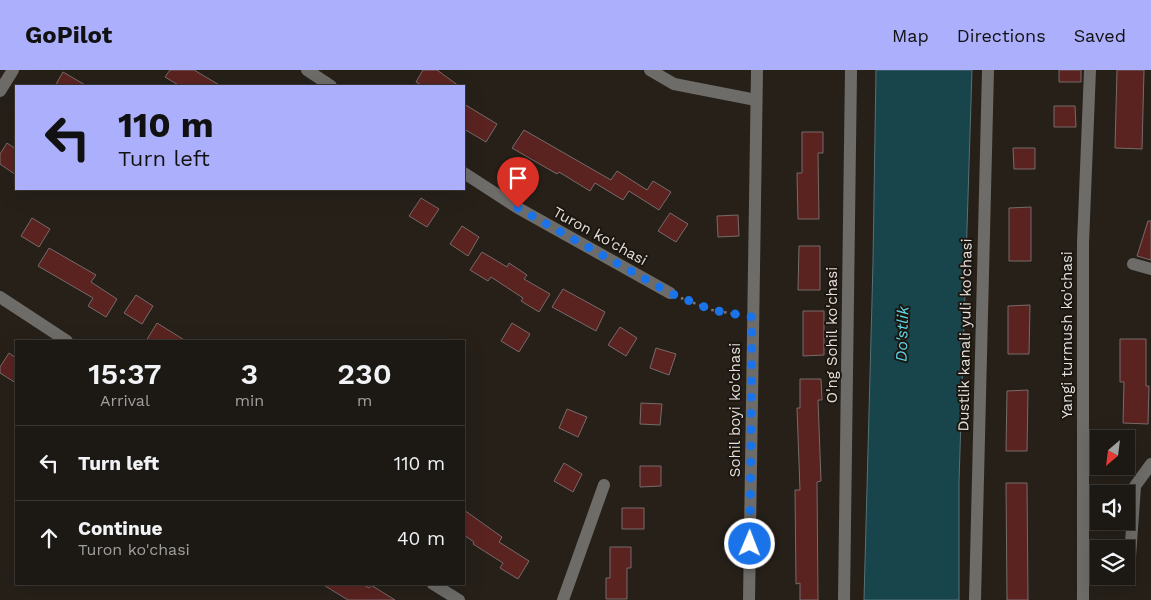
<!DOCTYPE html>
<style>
:root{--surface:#1c1813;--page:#292521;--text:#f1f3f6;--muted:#a0a0a0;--line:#3a3733;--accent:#acaffb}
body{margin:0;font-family:"Work Sans",sans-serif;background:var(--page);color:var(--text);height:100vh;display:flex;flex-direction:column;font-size:19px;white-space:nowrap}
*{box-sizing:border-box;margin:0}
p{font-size:16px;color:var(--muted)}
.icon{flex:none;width:28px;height:28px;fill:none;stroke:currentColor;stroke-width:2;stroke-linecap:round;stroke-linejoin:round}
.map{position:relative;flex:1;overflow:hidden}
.panel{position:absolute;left:15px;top:270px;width:450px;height:245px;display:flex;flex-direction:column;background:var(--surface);border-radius:0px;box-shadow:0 5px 20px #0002,0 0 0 1px var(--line)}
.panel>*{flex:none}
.top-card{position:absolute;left:15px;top:15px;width:450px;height:105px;border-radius:0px;box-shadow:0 5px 20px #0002,0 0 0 1px var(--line);background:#acaffb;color:#111;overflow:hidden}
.needle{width:32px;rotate:208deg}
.buttons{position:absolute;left:1090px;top:360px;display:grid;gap:10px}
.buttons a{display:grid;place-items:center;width:45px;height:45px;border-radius:0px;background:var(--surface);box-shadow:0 5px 20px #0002,0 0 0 1px var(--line);font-size:25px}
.pin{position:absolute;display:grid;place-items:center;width:42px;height:42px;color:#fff;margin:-51px -21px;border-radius:50% 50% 50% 0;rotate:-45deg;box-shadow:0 0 5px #0007}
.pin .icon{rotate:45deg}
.me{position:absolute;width:55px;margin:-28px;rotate:1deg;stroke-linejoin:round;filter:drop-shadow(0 0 4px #0008)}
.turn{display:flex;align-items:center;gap:18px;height:105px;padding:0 20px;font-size:22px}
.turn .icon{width:65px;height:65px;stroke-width:2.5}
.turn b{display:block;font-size:35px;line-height:42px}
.eta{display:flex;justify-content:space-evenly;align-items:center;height:85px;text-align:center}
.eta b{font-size:30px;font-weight:600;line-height:35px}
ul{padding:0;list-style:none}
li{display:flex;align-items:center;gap:15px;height:75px;padding:0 20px;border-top:1px solid var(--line)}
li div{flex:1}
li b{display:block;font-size:19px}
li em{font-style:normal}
header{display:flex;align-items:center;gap:30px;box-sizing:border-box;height:70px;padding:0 25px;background:var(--accent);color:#111}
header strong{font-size:24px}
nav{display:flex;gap:28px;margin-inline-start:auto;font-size:18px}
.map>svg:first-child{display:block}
.water{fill:#18444b;stroke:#557276}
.building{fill:#5a2320;stroke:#776b6a}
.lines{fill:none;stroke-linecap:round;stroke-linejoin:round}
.path{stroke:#7c7771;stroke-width:2.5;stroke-dasharray:2.5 4;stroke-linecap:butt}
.minor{stroke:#6e6c68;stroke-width:12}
.route{stroke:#1a73e8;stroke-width:9;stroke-dasharray:0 16.2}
.labels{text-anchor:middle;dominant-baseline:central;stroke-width:4;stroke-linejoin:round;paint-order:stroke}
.street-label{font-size:15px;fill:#e3dfdb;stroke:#1c1610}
.water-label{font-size:16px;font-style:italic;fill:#5dd9ea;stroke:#1c1610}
</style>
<header>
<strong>GoPilot</strong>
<nav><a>Map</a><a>Directions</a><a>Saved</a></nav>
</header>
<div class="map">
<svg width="1151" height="530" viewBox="0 0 1151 530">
<rect width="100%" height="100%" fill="#262019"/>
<!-- water -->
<path class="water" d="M876 0H972L959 412V530H864L873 193Z"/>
<!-- building -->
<path class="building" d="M170 0H194L221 16H180L165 7Z
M423 0H437L459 16H423L416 12Z
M1059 0H1081V12H1059Z
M1117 0H1144L1142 79 1115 78Z
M63 2 87 16H55Z
M464 34 497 54 486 72 464 59Z
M1054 36H1075L1076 57H1054Z
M524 60 611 110 617 101 647 120 653 111 671 122 659 140 629 121 623 130 595 113 590 121 559 102 557 104 512 78Z
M802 62H823V83H818L819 149H798L797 103H802Z
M7 73 16 79V105L0 94V84Z
M1013 78H1035V99H1014Z
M421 128 439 139 427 157 409 146Z
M1031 137V191H1009V138Z
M670 143 688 154 676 172 658 161Z
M738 145 739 166 718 167 717 146Z
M32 148 50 159 39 177 21 166Z
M1148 151H1151V190L1137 186Z
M462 156 479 167 468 186 450 174Z
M799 176H820V220H798Z
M49 178 96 205 91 212 117 229 106 247 88 236 93 228 38 196Z
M482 182 507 197 509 193 527 205 524 209 550 224 539 242 521 231 523 228 491 207 488 211 470 200Z
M563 219 605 242 596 261 552 237Z
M136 225 153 236 142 254 124 243Z
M1030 235 1029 284H1008V236Z
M803 241H824V285L803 286Z
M157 253 186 271H146Z
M512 253 530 264 519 282 501 271Z
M620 257 637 268 626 286 608 275Z
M1120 269H1146V316H1149L1148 354 1123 353 1124 312H1120Z
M656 278 676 284 669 305 650 298Z
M9 283 16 288V313L0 303V297Z
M800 309H821L822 330H818L821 411 817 412 818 530H800V513L796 514 795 420H800L797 338H800Z
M1028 320 1027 381H1006L1007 321Z
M641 333 662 334 660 355 640 354Z
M567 339 587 347 578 367 559 358Z
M564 393 582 404 573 422 554 411Z
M640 396H661V416L640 417Z
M1006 413H1027L1028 530H1007Z
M622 438H644V459H622Z
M464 440 502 467 499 472 529 491 518 509 500 498 503 493 473 474 474 472 464 465Z
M610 477H631V498H627V529H606V508H610Z
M322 514H362L369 518 371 515 395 530H348Z"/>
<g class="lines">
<!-- path -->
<path class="path" d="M681 228 712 240 740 245"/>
<!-- minor -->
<path class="minor" d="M307 0 331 16
M650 0 674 14 756 30
M0 21 13 0
M464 103 518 138 670 223
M1133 194 1151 199
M0 227 67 271
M1129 501 1135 416 1151 394
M433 514 459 530
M563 530 604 415
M749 530 757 0
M844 530 851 0
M975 530 988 0
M1083 530V173L1090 0"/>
</g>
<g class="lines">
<!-- route -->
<path class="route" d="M518 138 670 223 712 240 752 247 750 474"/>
</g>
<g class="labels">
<!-- street labels -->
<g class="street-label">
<text transform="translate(600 166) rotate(29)">Turon ko'chasi</text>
<text transform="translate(832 265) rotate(-90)">O'ng Sohil ko'chasi</text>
<text transform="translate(965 265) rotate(-89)">Dustlik kanali yuli ko'chasi</text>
<text transform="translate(1067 265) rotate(-90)">Yangi turmush ko'chasi</text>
<text transform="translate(735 340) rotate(-90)">Sohil boyi ko'chasi</text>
</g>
<!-- water labels -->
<g class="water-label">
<text transform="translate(902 264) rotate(-88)">Do'stlik</text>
</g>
</g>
</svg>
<div class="buttons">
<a><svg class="needle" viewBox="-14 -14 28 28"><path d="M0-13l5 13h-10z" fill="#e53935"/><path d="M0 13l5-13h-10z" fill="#a0a0a0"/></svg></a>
<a><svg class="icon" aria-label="sound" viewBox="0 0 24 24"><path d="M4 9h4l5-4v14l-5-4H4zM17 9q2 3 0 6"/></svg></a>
<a><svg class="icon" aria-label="layers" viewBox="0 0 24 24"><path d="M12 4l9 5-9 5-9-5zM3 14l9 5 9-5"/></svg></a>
</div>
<div class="pin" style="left:518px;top:138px;background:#d93025"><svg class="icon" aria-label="arrive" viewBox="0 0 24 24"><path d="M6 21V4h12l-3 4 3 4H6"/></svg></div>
<svg class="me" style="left:750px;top:474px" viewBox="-20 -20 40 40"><circle r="17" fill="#1a73e8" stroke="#fff" stroke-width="3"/><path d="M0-11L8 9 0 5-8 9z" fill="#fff"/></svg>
<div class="top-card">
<div class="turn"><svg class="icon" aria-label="left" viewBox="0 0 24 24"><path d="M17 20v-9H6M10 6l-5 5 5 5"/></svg><div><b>110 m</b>Turn left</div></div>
</div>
<section class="panel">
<div class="eta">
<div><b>15:37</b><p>Arrival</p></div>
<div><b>3</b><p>min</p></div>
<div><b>230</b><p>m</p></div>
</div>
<ul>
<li><svg class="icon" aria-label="left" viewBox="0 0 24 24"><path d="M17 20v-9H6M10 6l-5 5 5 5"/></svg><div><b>Turn left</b></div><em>110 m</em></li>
<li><svg class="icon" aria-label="ahead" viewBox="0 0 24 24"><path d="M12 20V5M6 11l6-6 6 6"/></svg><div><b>Continue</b><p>Turon ko'chasi</p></div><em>40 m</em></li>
</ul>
</section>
</div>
